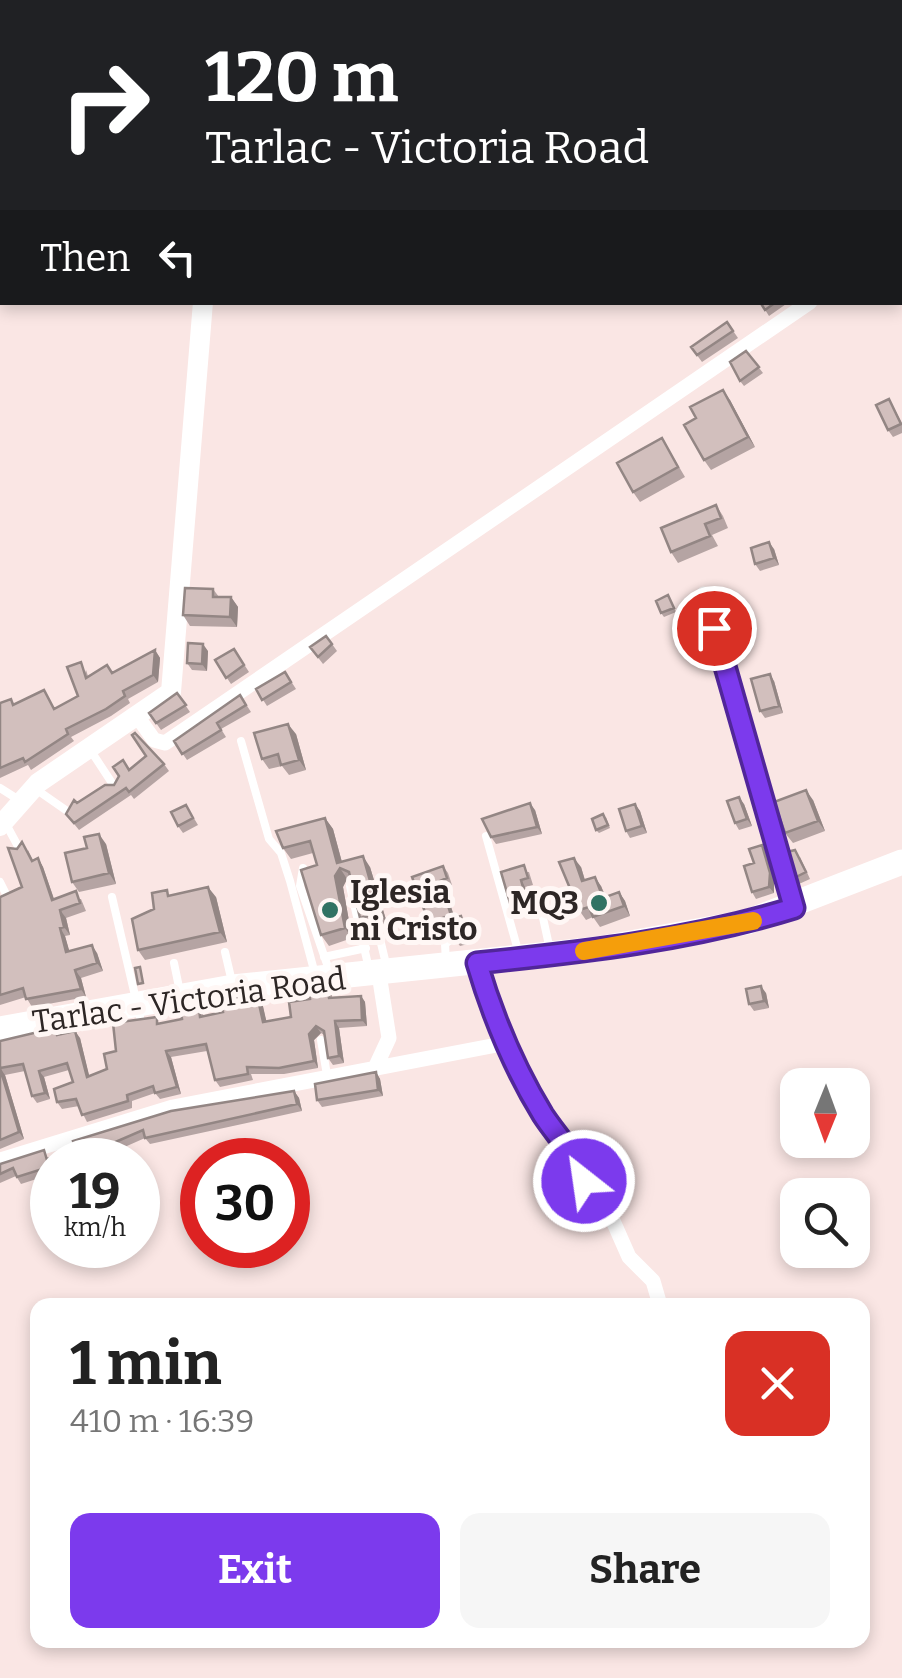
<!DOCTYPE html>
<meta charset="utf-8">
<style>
:root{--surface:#fff;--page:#f6f6f6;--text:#222;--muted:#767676;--accent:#7c3aed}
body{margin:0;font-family:Bitter,serif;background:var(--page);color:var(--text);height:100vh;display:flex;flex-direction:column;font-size:38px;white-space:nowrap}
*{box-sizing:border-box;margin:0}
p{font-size:32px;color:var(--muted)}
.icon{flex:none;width:55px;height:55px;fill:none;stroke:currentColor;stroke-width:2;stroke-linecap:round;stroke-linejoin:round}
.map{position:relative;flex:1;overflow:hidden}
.panel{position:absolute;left:30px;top:1298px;width:840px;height:350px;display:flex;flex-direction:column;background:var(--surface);border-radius:20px;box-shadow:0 5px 15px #0003}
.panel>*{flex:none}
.guide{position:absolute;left:0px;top:0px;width:902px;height:305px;box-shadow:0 5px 15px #0003;background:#202124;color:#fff;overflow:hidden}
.needle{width:65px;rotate:181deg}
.fabs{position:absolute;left:780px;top:1068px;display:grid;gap:20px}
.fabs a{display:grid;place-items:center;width:90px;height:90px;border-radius:20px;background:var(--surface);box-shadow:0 5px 15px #0003;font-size:50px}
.speed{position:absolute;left:30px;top:1138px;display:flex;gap:20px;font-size:50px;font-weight:700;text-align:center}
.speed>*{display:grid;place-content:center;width:130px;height:130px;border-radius:50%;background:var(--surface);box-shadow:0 5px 15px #0003;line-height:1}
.speed small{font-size:25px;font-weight:400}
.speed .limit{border:15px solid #d22;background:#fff;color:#111}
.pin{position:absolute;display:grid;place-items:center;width:85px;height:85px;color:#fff;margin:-42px;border:5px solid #fff;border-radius:50%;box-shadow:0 2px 10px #0007}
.me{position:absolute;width:110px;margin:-55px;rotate:330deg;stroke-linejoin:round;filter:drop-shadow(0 0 8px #0008)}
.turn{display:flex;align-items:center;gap:35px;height:210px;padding:0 40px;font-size:45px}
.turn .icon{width:130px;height:130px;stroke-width:2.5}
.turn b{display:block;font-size:70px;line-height:85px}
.then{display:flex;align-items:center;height:95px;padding:0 40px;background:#0003;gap:20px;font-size:38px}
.round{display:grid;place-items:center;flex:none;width:105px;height:105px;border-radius:20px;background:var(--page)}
.headline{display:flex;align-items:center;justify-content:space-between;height:170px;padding:0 40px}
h1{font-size:60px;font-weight:700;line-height:75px}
.action{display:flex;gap:20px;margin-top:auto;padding:20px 40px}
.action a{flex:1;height:115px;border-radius:20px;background:var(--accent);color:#fff;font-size:40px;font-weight:700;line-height:115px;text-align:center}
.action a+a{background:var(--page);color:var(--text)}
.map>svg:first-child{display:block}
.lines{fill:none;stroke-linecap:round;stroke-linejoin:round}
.service{stroke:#fff;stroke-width:8}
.minor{stroke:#fff;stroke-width:15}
.tertiary{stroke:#fff;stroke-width:20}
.primary{stroke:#fff;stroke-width:25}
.wall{fill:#b5a4a3}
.shaded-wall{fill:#938684}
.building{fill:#d2bfbd;stroke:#938684;stroke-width:2.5}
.route-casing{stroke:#51269a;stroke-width:25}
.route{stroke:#7c3aed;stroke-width:18}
.slow{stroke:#f59e0b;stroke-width:18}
.poi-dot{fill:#317364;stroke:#fff7f5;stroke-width:4}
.labels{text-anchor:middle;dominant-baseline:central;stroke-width:10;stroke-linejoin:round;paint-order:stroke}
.poi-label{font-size:32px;font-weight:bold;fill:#2d2625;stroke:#fff7f5;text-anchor:start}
.street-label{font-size:32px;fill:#2d2625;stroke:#fff7f5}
</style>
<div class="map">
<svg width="902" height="1678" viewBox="0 0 902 1678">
<rect width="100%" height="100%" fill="#fae6e4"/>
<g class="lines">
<!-- service -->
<path class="service" d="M241 741 269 839 281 853 290 881 315 974
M89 748 114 786
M0 788 19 800
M37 790 70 813
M6 824 20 850
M486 836 519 954
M303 868 300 886 330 973
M0 882 8 898
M350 886 369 969
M112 897 140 1017
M540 904 550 950
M379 935 386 964
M225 952 232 982
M324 957 366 948
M446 962 445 944 456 936
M174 963 180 992
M321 1040 327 1075"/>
<!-- minor -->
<path class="minor" d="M900 201 902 199
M900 243 902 245
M704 594 794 908
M137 716 154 740 165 743 810 302
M502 1044 523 1072 542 1113 576 1157 584 1181 610 1214 629 1257 653 1281 660 1305
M376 1066 389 1038 379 974
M0 1160 173 1107 502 1044 477 963"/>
<!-- tertiary -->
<path class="tertiary" d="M224 2V0
M0 826 38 783 171 692 203 302"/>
<!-- primary -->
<path class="primary" d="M0 1029 233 987 597 949 747 922 902 862"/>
</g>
<!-- wall -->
<path class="wall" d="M760 302H789L769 316Z
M727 322 738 338 702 362 691 347Z
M746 351 763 373 744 386 740 381Z
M889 399 902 423V433L893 437 888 430Z
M730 400 755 447 711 470 704 460Z
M662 438 685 477 640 502 633 492Z
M716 505 723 516 728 528 712 535 718 546 678 563 671 552Z
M774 549 779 565 760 571 755 564Z
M213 589 219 597H231L238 607 237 627 190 626 183 615Z
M668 595 676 612 664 617 661 613Z
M332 644 337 651 323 664 310 647Z
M234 649 249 672 231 684 215 660Z
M155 650 160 658 158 682 128 699 130 703 111 716 71 737 74 741 31 770 28 765 0 778V703L11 699 15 705 44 690 55 709 78 696 86 670 88 676 112 673Z
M208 651 207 671 192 670 187 663Z
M285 672 296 689 267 706 256 689Z
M774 681 783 713 765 718 760 711Z
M177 693 190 712 161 730 149 713Z
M240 695 251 712 221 729 226 737 187 760 174 741Z
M296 734 306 770 289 775 282 766 269 769 262 759Z
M164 764 169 771 134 799 131 795 79 830 66 814 77 803 114 785 129 770Z
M813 800 825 831 793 843 785 833Z
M635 804 640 811 647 833 630 838 626 831Z
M744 804 752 826 739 830 735 823Z
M186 805 198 825 183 833 178 826Z
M535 810 542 834 496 844 491 837Z
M606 817 610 828 599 833 596 830Z
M325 818 333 829 342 862 370 867 387 923 368 929 360 918 351 881 347 879 343 887 352 938 329 946 321 935 317 865 313 853 291 859 283 848Z
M106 844 116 884 79 892 72 882 87 848Z
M762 845 766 851 774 879V893L756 899 752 892 754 863Z
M28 850 33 860 38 858 43 867 54 899H81L86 911 66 918 70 935 65 936 69 951 97 953 103 971 81 978 86 997 32 1007 26 997 0 1005V925L22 887Z
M800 857 810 879 799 884 794 878Z
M443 866 448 873 452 885 445 888 454 917 465 922 472 943 460 946 455 939 458 930 452 924 434 930 429 923Z
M581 867 585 880 601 886 606 897 619 892 625 901 630 916 600 927 593 917 586 920 579 910Z
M501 872H529L533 885 525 887 531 905 514 910 510 903Z
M171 896 216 897 227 942 145 960 138 950 154 909Z
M327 986 332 993V997L361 996 365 1002 367 1026 339 1028 344 1063 333 1065 328 1058 324 1035 321 1033 314 1040 318 1068 284 1074H251L253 1080 220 1087 215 1080 207 1051 171 1057 181 1094 160 1099 155 1093 132 1101V1108L87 1122 79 1106 62 1109 57 1102 73 1082 69 1070 44 1077 50 1099 37 1103 32 1096 25 1071 5 1075 24 1139 0 1149V1041L59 1034 80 1038 89 1076 107 1069 116 1051 161 1023 182 1019 199 1008 204 1016 262 1002 266 1021 291 1017 310 999Z
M766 993 769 1008 754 1011 749 1004Z
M376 1072 380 1079 383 1096 322 1107 317 1100Z
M294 1091 299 1098 302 1111 150 1144 145 1138 102 1157 97 1150 80 1156 73 1141Z
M49 1157 52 1174 21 1184 16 1176 0 1183V1164Z"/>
<!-- shaded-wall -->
<path class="shaded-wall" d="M723 390 730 400 755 447 748 437Z
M769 542 774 549 779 565 774 558Z
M231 597 238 607 237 627 230 617Z
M203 644 208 651 207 671 202 664Z
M155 650 160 658 158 682 153 675Z
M770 674 774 681 783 713 779 706Z
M288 724 296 734 306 770 299 760Z
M806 790 813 800 825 831 818 821Z
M739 797 744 804 752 826 747 819Z
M530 803 535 810 542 834 537 827Z
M635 804 640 811 647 833 642 826Z
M325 818 333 829 344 870 337 863Z
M99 834 106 844 116 884 109 873Z
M762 845 766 851 774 879V893L769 887Z
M363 856 370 867 387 923 379 913Z
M38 858 43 867 57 908 52 900Z
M574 858 581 867 588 891 582 881Z
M340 868 347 879 343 887 352 938 345 928 335 876Z
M595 877 601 886 609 907 603 898Z
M521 880 525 887 531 905 526 898Z
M440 881 445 888 456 922 451 915Z
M208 887 216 897 227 942 220 932Z
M619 892 625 901 630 916 624 906Z
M60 910 66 918 70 935 64 927Z
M461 916 465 922 472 943 467 936Z
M60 928 65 936 72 960 66 952Z
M92 945 97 953 103 971 97 963Z
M75 970 81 978 86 997 81 989Z
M761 986 766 993 769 1008 764 1001Z
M257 995 262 1002 268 1028 263 1022Z
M361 996 365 1002 367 1026 362 1020Z
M335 1021 339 1028 344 1063 339 1056Z
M316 1026 321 1033 314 1040 318 1068 314 1061 309 1034Z
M75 1031 80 1038 91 1083 87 1077Z
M166 1051 171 1057 181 1094 177 1087Z
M0 1068 5 1075 24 1139 19 1132Z
M39 1071 44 1077 50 1099 45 1093Z
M376 1072 380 1079 383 1096 378 1090Z
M294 1091 299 1098 302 1111 297 1104Z"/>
<!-- building -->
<path class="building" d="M389 0H406V2H389Z
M760 302H776L765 310Z
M727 322 733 331 697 355 691 347Z
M746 351 759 367 740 381 730 362Z
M723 390 748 437 704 460 684 425 696 418 690 407Z
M889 399 901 424 888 430 876 405Z
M662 438 678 467 633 492 617 463Z
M716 505 721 518 705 524 710 536 671 552 661 528Z
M769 542 774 558 755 564 751 548Z
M185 588 213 589V597H231L230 617 183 615Z
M668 595 674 608 661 613 656 601Z
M326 636 332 644 318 657 310 647Z
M188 643 203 644 202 664 187 663Z
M234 649 244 665 226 678 215 660Z
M155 650 153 675 123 691 125 696 106 709 66 729 68 734 25 762 23 758 0 768V703L11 699 13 705 44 690 54 709 78 696 67 667 81 662 86 678 107 665 112 673Z
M285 672 291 682 262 700 256 689Z
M770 674 779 706 760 711 751 679Z
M177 693 186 705 156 723 149 713Z
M240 695 246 705 217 723 221 730 182 754 174 741Z
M288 724 299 760 281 765 278 754 262 759 254 733Z
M135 733 164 764 129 792 126 788 74 823 66 814 74 800 77 803 105 785H114L119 776 113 767 123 760 129 770 146 756 132 735Z
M806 790 818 821 785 833 774 802Z
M739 797 747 819 735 823 727 801Z
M530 803 537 827 491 837 482 819Z
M635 804 642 826 626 831 619 809Z
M186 805 193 818 178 826 171 812Z
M603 814 608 825 596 830 592 819Z
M325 818 337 863 363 856 379 913 360 918 349 872 340 868 335 876 345 928 321 935 301 870 317 865 310 841 283 848 276 831Z
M99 834 109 873 72 882 65 853 87 848 84 837Z
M22 842 32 861 38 858 52 900 76 891 80 903 60 910 64 927 60 928 66 952 92 945 97 963 75 970 81 989 26 999 23 988 0 995V897L22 887 8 848 17 849Z
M762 845 770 873 769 887 752 892 744 866 754 863 749 849Z
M795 850 806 872 794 878 787 852Z
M574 858 582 881 595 877 603 898 619 892 624 906 593 917 589 907 579 910 559 862Z
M524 865 528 878 521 880 526 898 510 903 501 872Z
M443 866 447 878 440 881 451 915 429 923 412 877Z
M208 887 220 932 138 950 132 919 154 909 152 893 167 890 168 896Z
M461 916 467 936 455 939 458 927 449 919Z
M140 967 143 983 138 984 135 968Z
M327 986 329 998 361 996 362 1020 335 1021 339 1056 328 1058 324 1031 316 1026 309 1034 314 1061 279 1068 247 1067 248 1074 215 1080 206 1044 166 1051 177 1087 155 1093 153 1086 127 1095 128 1101 82 1115 76 1099 57 1102 54 1089 73 1082 67 1063 39 1071 45 1093 32 1096 23 1064 0 1068 19 1132 0 1140V1041L55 1028 57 1035 75 1031 87 1077 107 1069 104 1054 116 1051 113 1023 157 1017V1024L182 1019 181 1011 199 1008 200 1017 223 1012 221 1001 257 995 263 1022 291 1017 289 1002 310 999 309 988Z
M761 986 764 1001 749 1004 746 989Z
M376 1072 378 1090 317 1100 315 1084Z
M294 1091 297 1104 145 1138 143 1130 97 1150 94 1143 76 1150 73 1141 171 1111Z
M44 1150 49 1167 17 1177 13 1168 0 1174V1164Z"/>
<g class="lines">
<!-- route casing -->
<g class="route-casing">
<path id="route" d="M584 1181C576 1154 558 1138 543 1115 513 1066 493 1017 477 963 583 952 691 940 794 908L714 628"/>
</g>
<!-- route -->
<use href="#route" class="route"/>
<!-- slow -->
<path class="slow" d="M584 951 753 921"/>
</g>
<!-- markers -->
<g class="poi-dot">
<circle cx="599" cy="903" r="10"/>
<circle cx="330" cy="910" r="10"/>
</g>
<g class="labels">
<!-- poi labels -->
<g class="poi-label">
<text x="350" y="892">Iglesia<tspan x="350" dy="37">ni Cristo</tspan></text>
<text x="579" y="903" text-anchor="end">MQ3</text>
</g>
<!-- street labels -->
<g class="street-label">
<text transform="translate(189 1000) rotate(-8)">Tarlac - Victoria Road</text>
</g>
</g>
</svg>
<div class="fabs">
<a><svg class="needle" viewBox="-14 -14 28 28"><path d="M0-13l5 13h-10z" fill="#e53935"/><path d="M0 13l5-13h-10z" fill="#767676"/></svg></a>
<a><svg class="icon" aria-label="search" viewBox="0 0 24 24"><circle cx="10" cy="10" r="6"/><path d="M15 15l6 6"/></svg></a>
</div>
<div class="speed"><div>19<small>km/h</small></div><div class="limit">30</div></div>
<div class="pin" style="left:714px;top:628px;background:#d93025"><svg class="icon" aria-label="arrive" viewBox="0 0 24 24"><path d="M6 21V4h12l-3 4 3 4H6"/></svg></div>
<svg class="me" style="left:584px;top:1181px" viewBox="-20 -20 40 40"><circle r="17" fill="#7c3aed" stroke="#fff" stroke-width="3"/><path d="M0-11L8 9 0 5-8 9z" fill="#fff"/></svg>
<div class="guide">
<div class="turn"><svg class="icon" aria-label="right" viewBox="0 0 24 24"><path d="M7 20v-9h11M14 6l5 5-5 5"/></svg><div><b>120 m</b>Tarlac - Victoria Road</div></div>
<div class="then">Then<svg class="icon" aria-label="left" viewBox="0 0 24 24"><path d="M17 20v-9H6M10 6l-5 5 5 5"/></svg></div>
</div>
<section class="panel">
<div class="headline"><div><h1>1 min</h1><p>410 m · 16:39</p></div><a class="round" style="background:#d93025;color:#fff"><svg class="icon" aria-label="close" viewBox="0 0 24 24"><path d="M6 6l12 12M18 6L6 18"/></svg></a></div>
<div class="action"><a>Exit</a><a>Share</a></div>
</section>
</div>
